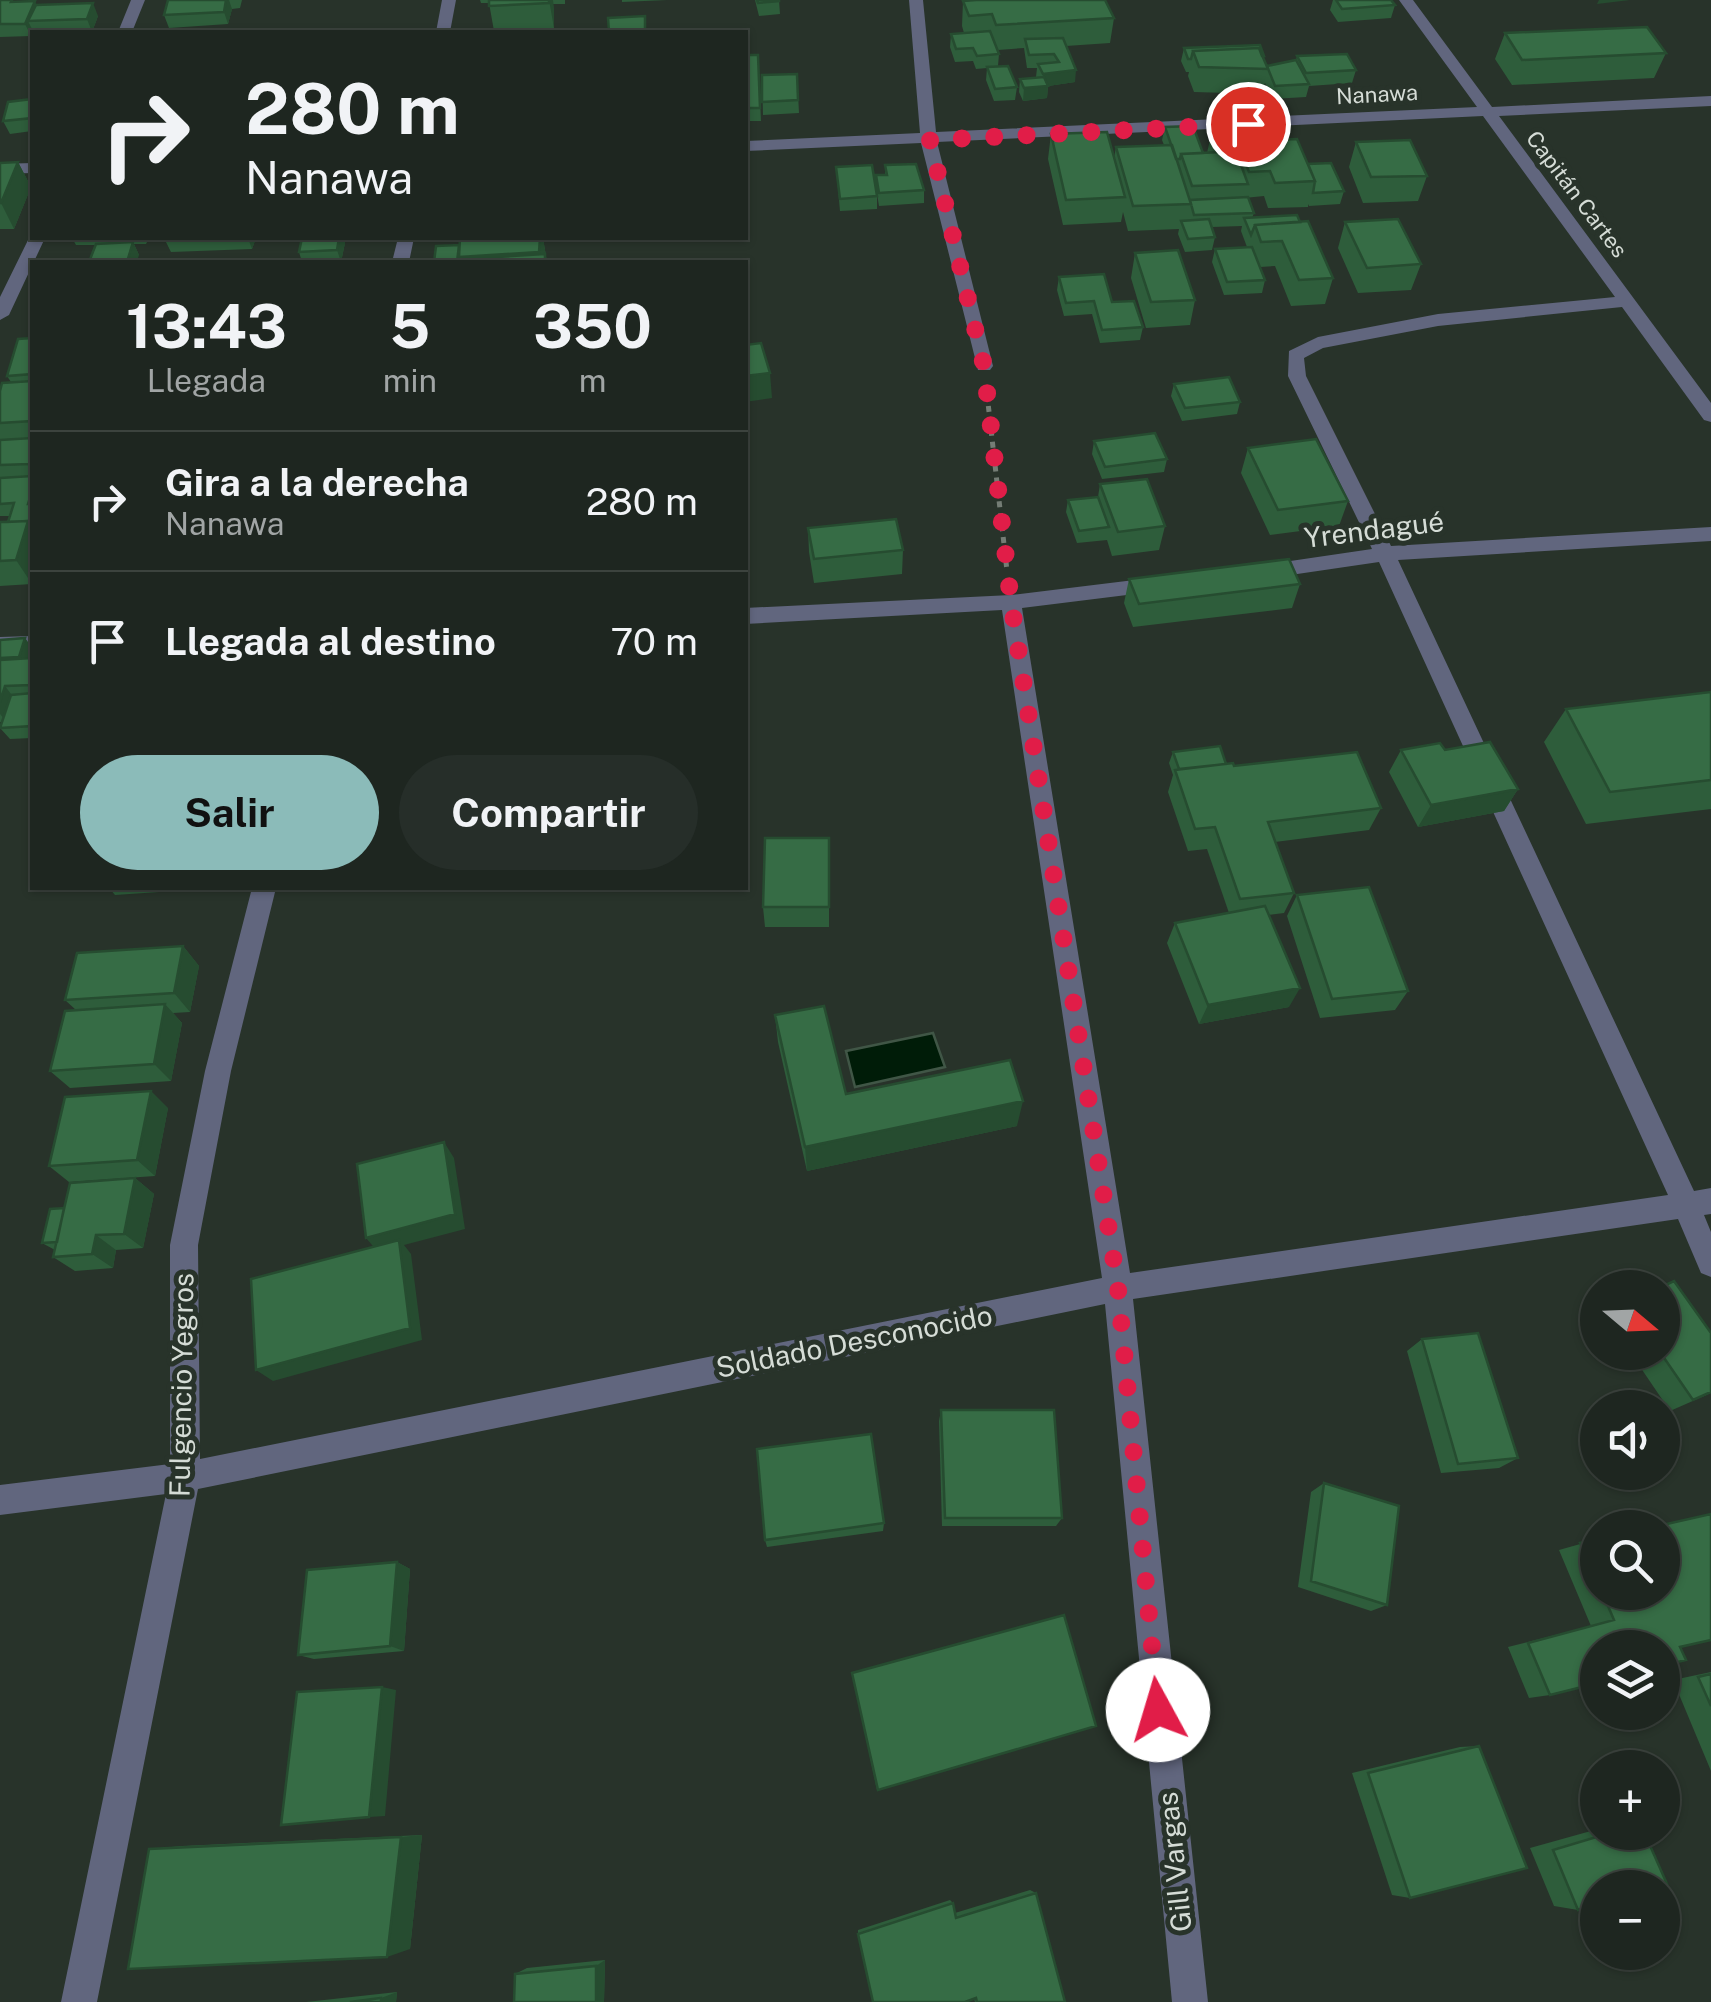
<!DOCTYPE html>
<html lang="es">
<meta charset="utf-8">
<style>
:root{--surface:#1e2620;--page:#262e29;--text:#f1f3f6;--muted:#a1a5a5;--line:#3c433e;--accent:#8bbbb9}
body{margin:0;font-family:"Public Sans",sans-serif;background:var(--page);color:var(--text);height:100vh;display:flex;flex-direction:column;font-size:38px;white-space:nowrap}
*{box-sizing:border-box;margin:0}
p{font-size:32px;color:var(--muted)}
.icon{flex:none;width:55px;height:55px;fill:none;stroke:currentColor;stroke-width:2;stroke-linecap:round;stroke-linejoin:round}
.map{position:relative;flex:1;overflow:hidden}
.side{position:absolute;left:30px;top:260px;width:718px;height:630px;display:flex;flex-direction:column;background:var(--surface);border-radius:0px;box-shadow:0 2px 8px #0004,0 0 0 2px var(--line)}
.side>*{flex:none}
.banner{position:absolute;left:30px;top:30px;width:718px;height:210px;border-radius:0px;box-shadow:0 2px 8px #0004,0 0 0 2px var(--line);background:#1e2620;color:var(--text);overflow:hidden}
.needle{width:65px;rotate:109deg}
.tools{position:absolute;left:1580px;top:1270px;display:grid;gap:20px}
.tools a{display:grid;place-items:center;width:100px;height:100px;border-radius:50%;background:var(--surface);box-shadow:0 2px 8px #0004,0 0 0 2px var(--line);font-size:50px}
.pin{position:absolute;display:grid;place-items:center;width:85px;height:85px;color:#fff;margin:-42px;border:5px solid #fff;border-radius:50%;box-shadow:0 2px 10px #0007}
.me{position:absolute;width:110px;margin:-55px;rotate:354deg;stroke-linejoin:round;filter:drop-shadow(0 0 8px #0008)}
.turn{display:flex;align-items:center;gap:35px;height:210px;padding:0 50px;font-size:45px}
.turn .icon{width:130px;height:130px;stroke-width:2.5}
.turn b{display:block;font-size:70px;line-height:85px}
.eta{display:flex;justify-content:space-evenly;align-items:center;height:170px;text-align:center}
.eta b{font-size:60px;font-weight:700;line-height:70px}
.action{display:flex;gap:20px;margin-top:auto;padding:20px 50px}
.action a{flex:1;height:115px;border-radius:60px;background:var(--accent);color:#111;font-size:40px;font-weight:700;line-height:115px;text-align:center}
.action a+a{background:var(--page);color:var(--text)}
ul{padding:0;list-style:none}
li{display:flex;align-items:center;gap:30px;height:140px;padding:0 50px;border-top:2px solid var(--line)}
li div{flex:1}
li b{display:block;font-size:38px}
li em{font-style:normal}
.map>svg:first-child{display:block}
.water{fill:#001c08;stroke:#405646;stroke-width:2.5}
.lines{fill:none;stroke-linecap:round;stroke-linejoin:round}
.path{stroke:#747d75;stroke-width:5;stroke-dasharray:6 6;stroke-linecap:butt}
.minor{fill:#61667e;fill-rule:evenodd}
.wall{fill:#2e5d3b}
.shaded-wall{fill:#264c30}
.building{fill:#366c45;stroke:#264c30;stroke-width:2.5}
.route{stroke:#e11d48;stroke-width:18;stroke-dasharray:0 32.4}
.labels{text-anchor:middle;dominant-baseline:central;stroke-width:10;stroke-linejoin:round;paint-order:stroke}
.far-street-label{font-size:22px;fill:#d5dcd6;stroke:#28332a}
.street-label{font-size:28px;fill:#d5dcd6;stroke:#28332a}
</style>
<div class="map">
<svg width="1711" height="2002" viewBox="0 0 1711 2002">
<rect width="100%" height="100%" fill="#28332a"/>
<!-- water -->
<path class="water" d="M933 1033 945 1067 855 1087 846 1051Z"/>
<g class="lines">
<!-- path -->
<path class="path" d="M987 394 1007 571"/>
<!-- minor -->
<path class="minor" d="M131 0H145L132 32H118Z
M442 0H456L450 32H436Z
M909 0H923L936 132 1477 107 1399 0H1413L1492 107 1711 96V106L1499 116 1711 403V422L1704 420 1622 307 1438 326 1323 348 1304 358 1306 376 1391 546 1711 527V541L1398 560 1694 1191 1711 1188V1214L1704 1215 1711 1232V1277L1701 1273 1678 1219 1133 1299 1208 2002H1172L1105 1304 198 1489 97 2002H61L166 1494 0 1515V1485L170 1464V1245L205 1071 252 888H276L231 1071 198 1245 200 1459 1102 1278 1002 610 745 624V608L1011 595 1159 577 1169 584 1159 591 1022 608 1130 1273 1668 1195 1379 562 1263 579 1253 572 1263 565 1372 549 1288 376 1289 351 1318 337 1438 314 1615 297 1483 116 937 142 993 366 990 370H978L921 143 745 151V141L920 133Z
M32 163V173L0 174V164Z
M31 234 45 238 9 315 0 320V297Z
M398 238H414L409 262H392Z
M32 636V652L0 653V637Z"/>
</g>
<!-- wall -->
<path class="wall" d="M0 0 16 2 98 16 92 32H34L33 31 31 36 0 37Z
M168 0H242L240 8 232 9 228 24 169 28 164 15Z
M480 0H565V4H553L554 28 494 31 489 3H481Z
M622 0H667L622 2Z
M755 0H779L780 14 759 16Z
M1333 0H1391L1395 5 1391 18 1338 22 1330 10Z
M963 1 1114 18 1110 43 1066 46 1075 82 1048 86 1047 98 1023 101 1019 92 1020 79 1036 77 1037 68H1027L1024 48 998 50 999 54 998 66 1017 87 1015 100 994 101 986 80 987 68 976 69 973 61 955 62 950 47 951 34 964 33 962 26Z
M1505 33 1666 53 1654 78 1512 85 1495 59Z
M1184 48 1264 56V59L1267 66 1296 61 1297 56 1356 70 1352 83 1309 86 1306 97 1272 99 1265 83 1262 94 1194 92 1188 76 1189 72H1186L1181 61Z
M745 55H758L761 121H745Z
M797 74 799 113 763 115 762 75Z
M32 99V131L10 134 3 121Z
M1165 127 1203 153H1207L1212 131 1308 164 1344 191 1340 204 1309 206 1308 204V207L1268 208 1264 196 1244 198 1254 213 1252 218 1300 222 1333 278 1325 304 1291 306 1275 266 1260 267 1265 280 1262 293 1224 295 1212 262 1215 249 1247 247 1241 231 1242 226 1212 227 1215 237 1212 250 1185 252 1178 234 1179 229 1128 231 1123 212 1121 222 1063 225 1048 159 1051 134 1114 158 1116 147 1164 145 1162 140Z
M1356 142 1427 176 1418 201 1363 203 1349 167Z
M18 162 31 187 14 229H0V163Z
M885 165 924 190V203L879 206 876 188V175H885Z
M836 167 877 196V209L840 211Z
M1345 222 1421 264 1411 290 1358 293 1338 248Z
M72 238H149L146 244H134L139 255 95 245H76Z
M164 238H256L252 249 171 252Z
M302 238H343L345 243 341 262H302L299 252Z
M444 238H543L547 262H434L459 245 460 239 445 240Z
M1135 253 1195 300 1190 325 1146 328 1131 278Z
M1059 277 1143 327 1140 340 1100 343 1092 314 1064 316 1057 290Z
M32 338V584L0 586V522H8L10 516H0V391L11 382 7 376Z
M1174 384 1240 402 1237 414 1182 421 1171 396Z
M1094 441 1167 459 1164 472 1102 479 1092 454Z
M1248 448 1348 501 1339 526 1270 535 1241 473Z
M1100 484 1165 526 1159 550 1112 556 1107 540 1077 543 1066 512 1068 500 1098 497Z
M808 528 903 550 902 574 814 583 809 552Z
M1129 579 1300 584 1292 608 1133 627 1124 603Z
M25 638 32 648V738L10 739 0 728 2 722H0V640Z
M1711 692V809L1586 824 1544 742 1566 709Z
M1401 750H1445L1518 789 1504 811 1418 827 1389 772Z
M1173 752 1226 764 1381 808 1369 830 1275 842 1294 893 1284 913 1268 915 1289 1007 1199 1024 1167 943 1175 923 1229 913 1207 849 1188 851 1168 792 1173 775 1169 763Z
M829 838V927H765L763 907Z
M109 888H218L115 895Z
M1297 895 1408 991 1395 1010 1320 1018 1287 916Z
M183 946 199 966 190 1012 173 1013 182 1023 171 1081 70 1088 50 1071 76 1010 65 1000Z
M775 1015 846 1094 1017 1126 807 1171 778 1042Z
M168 1108 155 1176 69 1182 49 1166Z
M135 1178 154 1194 143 1248 116 1250 113 1268 75 1271 53 1257 55 1250 42 1243Z
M1422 1339 1518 1458 1499 1468 1441 1473 1407 1351Z
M1630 1352H1662L1711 1393 1670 1411Z
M941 1410 1062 1518 1056 1526H942L939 1421Z
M1324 1483 1387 1605 1371 1611 1298 1587 1311 1492Z
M884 1523 883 1531 767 1547 765 1540Z
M1598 1539V1592H1662L1680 1647 1550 1695 1529 1698 1508 1647 1591 1626 1559 1550Z
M397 1562 410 1569 404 1651 314 1659 298 1655Z
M1711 1672V1771L1673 1680Z
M852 1673 1096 1726 877 1790Z
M1479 1746 1410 1898 1392 1895 1352 1773 1460 1747Z
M1598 1829V1832H1644L1578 1910 1554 1906 1530 1848Z
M422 1835 410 1949 149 1849 182 1846Z
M1030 1890 1036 1893 1065 2002H975L974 1999 858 1934V1930L950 1900 953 1903 955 1913Z
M605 1960 604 2002 515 1974 527 1968Z
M397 1992 396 2002H306Z"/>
<!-- shaded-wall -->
<path class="shaded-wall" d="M226 0H229L232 9 228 24 224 12Z
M549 0H553L554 8V28Z
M1599 0H1630L1597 4Z
M35 1 41 14 28 21 33 31 31 36 25 24Z
M93 3 98 16 92 32 87 19Z
M1076 70 1075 82 1048 86 1047 98 1023 101 1024 88 1042 86 1043 74Z
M18 162 31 187 14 229 1 203Z
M248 238H256L252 249Z
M339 238H343L345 243 341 262 337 250Z
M540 238H543L547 262H541L539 252Z
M133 242 139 255 137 262H127Z
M770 373 772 398 745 402V376Z
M28 521 32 527V584L16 560Z
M25 638 32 648V655L28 668 19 657Z
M5 686 14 698 7 722 0 714V702Z
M1518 789 1504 811 1418 827 1431 805Z
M183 946 199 966 190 1012 174 993Z
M1300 988 1289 1007 1199 1024 1208 1005Z
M165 1004 182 1023 171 1081 154 1064Z
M151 1091 168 1108 155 1176 137 1160Z
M1023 1101 1017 1126 807 1171 805 1147Z
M444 1142 454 1158 465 1229 404 1245 411 1254 422 1340 273 1381 256 1370 378 1252 366 1238Z
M135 1178 154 1194 143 1248 124 1234Z
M96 1235 116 1250 113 1268 92 1254Z
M397 1562 410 1569 404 1651 390 1646Z
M382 1687 396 1690 385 1816 369 1817Z
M422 1835 410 1949 387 1957 401 1837Z
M605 1960 604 2002H596V1966Z
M397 1992 396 2002H381V1998Z"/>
<!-- building -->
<path class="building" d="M0 0H12L11 2 35 1 25 24H0Z
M168 0H226L224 12 164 15Z
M489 0H549V3L489 6Z
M757 0H779V1L758 3Z
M976 0H1105L1114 18 996 25 992 14 969 16 963 1Z
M1336 0H1391L1395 5 1342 9Z
M93 3 87 19 28 21 36 5Z
M645 16V32H609L608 18Z
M1647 27 1666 53 1522 60 1505 33Z
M990 31 999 54 977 56 973 48 956 49 951 34Z
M1063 38 1076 70 1043 74 1038 64 1059 62 1054 54 1029 55 1025 39Z
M1260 45 1264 56H1262L1259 48 1193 51 1191 59H1188L1184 48Z
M1259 48 1268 69 1199 67 1193 51Z
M1347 54 1356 70 1306 73 1297 56Z
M745 55H758L760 108H745Z
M1296 60 1309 84 1275 86 1267 66Z
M1008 66 1017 87 995 89 987 67Z
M797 74 798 100 762 102V75Z
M1044 77 1048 86 1024 88 1020 79Z
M32 99V118L3 121 8 102Z
M1193 126 1203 153 1181 154 1180 159H1176L1165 127Z
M1235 130 1239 141 1297 139 1315 181 1275 183 1270 171 1249 172 1242 154H1237L1248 184 1192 186 1181 154 1220 152 1212 131Z
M1107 132 1125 197 1066 200 1051 134Z
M1410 140 1427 176 1371 177 1356 142Z
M1172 145 1191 204 1133 206 1116 147Z
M18 162 1 203H0V163Z
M1331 163 1344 191 1313 193 1315 181 1308 164Z
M916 164 924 190 879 193 876 175H887L885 165Z
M872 165 877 196 840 199 836 167Z
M1248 197 1254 213 1194 215 1190 200Z
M1297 215 1300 222 1255 225 1251 235 1244 218Z
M1209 219 1215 237 1188 239 1181 221Z
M1398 219 1421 264 1367 268 1345 222Z
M1308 221 1333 278 1299 280 1282 241 1261 242 1255 225Z
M302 238H339L337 250 299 252Z
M460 238H540L539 252 459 257Z
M133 242 127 262H89L96 244Z
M459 245 457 262H434L436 246Z
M1252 247 1265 280 1227 282 1215 249Z
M1178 250 1195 300 1151 302 1135 253Z
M545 254V262H465V259Z
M1104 274 1112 302 1134 301 1143 327 1102 330 1094 301 1066 303 1059 277Z
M32 338V374L7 376 18 339Z
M761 343 770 373 745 376V345Z
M1229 377 1240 402 1185 408 1174 384Z
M32 381V421L0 423V391L2 383Z
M1155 433 1167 459 1105 467 1094 441Z
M32 438V457L30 464 0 465V440Z
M1316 439 1348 501 1278 510 1248 448Z
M32 476V491L28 504H32V528L28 521 8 522 14 503 0 504V478Z
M1147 479 1165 526 1118 532 1100 484Z
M1098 497 1109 527 1079 531 1068 500Z
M896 519 903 550 814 559 808 528Z
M28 521 16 560 0 561V522Z
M1289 559 1300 584 1139 604 1129 579Z
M25 638 19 657 0 658V640Z
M32 658V679L31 685 5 686 0 702V660Z
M1711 692V780L1610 792 1566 709Z
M32 693V726L0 728 11 695Z
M1490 742 1518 789 1431 805 1401 750 1440 743 1445 750Z
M1220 746 1226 764 1179 769 1173 752Z
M1357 752 1381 808 1268 822 1294 893 1240 899 1215 827 1195 829 1175 770 1233 763 1234 766Z
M765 838H829V907H763Z
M1369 887 1408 991 1332 999 1297 895Z
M1265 906 1300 988 1208 1005 1175 923Z
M183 946 174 993 65 1000 77 953Z
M165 1004 154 1064 50 1071 65 1011Z
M824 1006 846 1094 1010 1060 1023 1101 805 1147 775 1015Z
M151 1091 137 1160 49 1166 65 1097Z
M444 1142 455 1214 366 1238 357 1164Z
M135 1178 124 1234 96 1235 92 1254 53 1257 70 1183Z
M64 1208 57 1242 42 1243 50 1209Z
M399 1240 410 1328 256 1370 251 1279Z
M1674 1281 1711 1333V1392L1693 1400 1660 1352H1662V1288H1659Z
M1478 1333 1518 1458 1458 1464 1422 1339Z
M941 1410H1054L1062 1518H945Z
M871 1434 884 1523 765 1540 757 1449Z
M1324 1483 1399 1506 1387 1605 1311 1581Z
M1711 1514V1640L1680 1647 1686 1660 1662 1666V1648H1598V1683L1550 1695 1528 1643 1614 1620 1602 1592H1662V1528H1649Z
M1598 1539V1583L1580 1543Z
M397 1562 390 1646 298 1655 307 1570Z
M1064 1615 1096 1726 878 1790 852 1673Z
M1711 1674V1706L1698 1677Z
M382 1687 369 1817 281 1825 297 1692Z
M1479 1746 1527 1868 1410 1898 1368 1773Z
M1613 1832H1644L1667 1884 1654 1888H1598V1904L1578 1910 1553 1850Z
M401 1837 387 1957 128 1969 149 1849Z
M1036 1893 1065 2002H977L976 1998 965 2002H873L858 1934 953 1903 956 1918Z
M596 1966V2002H514L515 1974Z
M381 1998V2002H350Z"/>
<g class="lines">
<!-- route -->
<path class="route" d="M1158 1710 1118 1288 1011 602 984 366 930 140 1248 124"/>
</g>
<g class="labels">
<!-- far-street labels -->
<g class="far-street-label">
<text transform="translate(1377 94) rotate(-3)">Nanawa</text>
<text transform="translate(1577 194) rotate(53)">Capitán Cartes</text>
</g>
<!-- street labels -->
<g class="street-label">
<text transform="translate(1374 529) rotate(-7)">Yrendagué</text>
<text transform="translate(854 1341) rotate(-11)">Soldado Desconocido</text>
<text transform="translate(181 1385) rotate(-89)">Fulgencio Yegros</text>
<text transform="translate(1174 1862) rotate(-96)">Gill Vargas</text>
</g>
</g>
</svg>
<div class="tools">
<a><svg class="needle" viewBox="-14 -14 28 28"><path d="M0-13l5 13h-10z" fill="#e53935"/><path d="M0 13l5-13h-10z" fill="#a1a5a5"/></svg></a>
<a><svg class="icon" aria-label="sound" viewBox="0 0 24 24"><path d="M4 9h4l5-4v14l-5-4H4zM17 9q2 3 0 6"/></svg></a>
<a><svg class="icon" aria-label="search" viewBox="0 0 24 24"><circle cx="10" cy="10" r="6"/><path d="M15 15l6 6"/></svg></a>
<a><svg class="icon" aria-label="layers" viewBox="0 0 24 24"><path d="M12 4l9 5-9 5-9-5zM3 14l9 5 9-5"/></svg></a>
<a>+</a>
<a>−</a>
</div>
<div class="pin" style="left:1248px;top:124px;background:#d93025"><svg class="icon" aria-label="arrive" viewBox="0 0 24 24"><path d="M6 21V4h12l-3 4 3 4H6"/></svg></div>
<svg class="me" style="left:1158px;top:1710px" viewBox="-20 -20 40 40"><circle r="19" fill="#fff"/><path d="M0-13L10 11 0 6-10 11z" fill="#e11d48"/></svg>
<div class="banner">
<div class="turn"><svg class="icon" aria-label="right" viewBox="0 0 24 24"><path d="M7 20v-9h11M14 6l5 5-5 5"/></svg><div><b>280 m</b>Nanawa</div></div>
</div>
<section class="side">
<div class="eta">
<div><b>13:43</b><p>Llegada</p></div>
<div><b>5</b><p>min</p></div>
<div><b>350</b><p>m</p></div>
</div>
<ul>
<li><svg class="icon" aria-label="right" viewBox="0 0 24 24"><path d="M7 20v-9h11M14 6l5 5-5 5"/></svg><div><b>Gira a la derecha</b><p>Nanawa</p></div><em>280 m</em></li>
<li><svg class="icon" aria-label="arrive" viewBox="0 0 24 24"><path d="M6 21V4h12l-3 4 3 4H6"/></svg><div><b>Llegada al destino</b></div><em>70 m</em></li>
</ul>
<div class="action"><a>Salir</a><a>Compartir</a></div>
</section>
</div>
